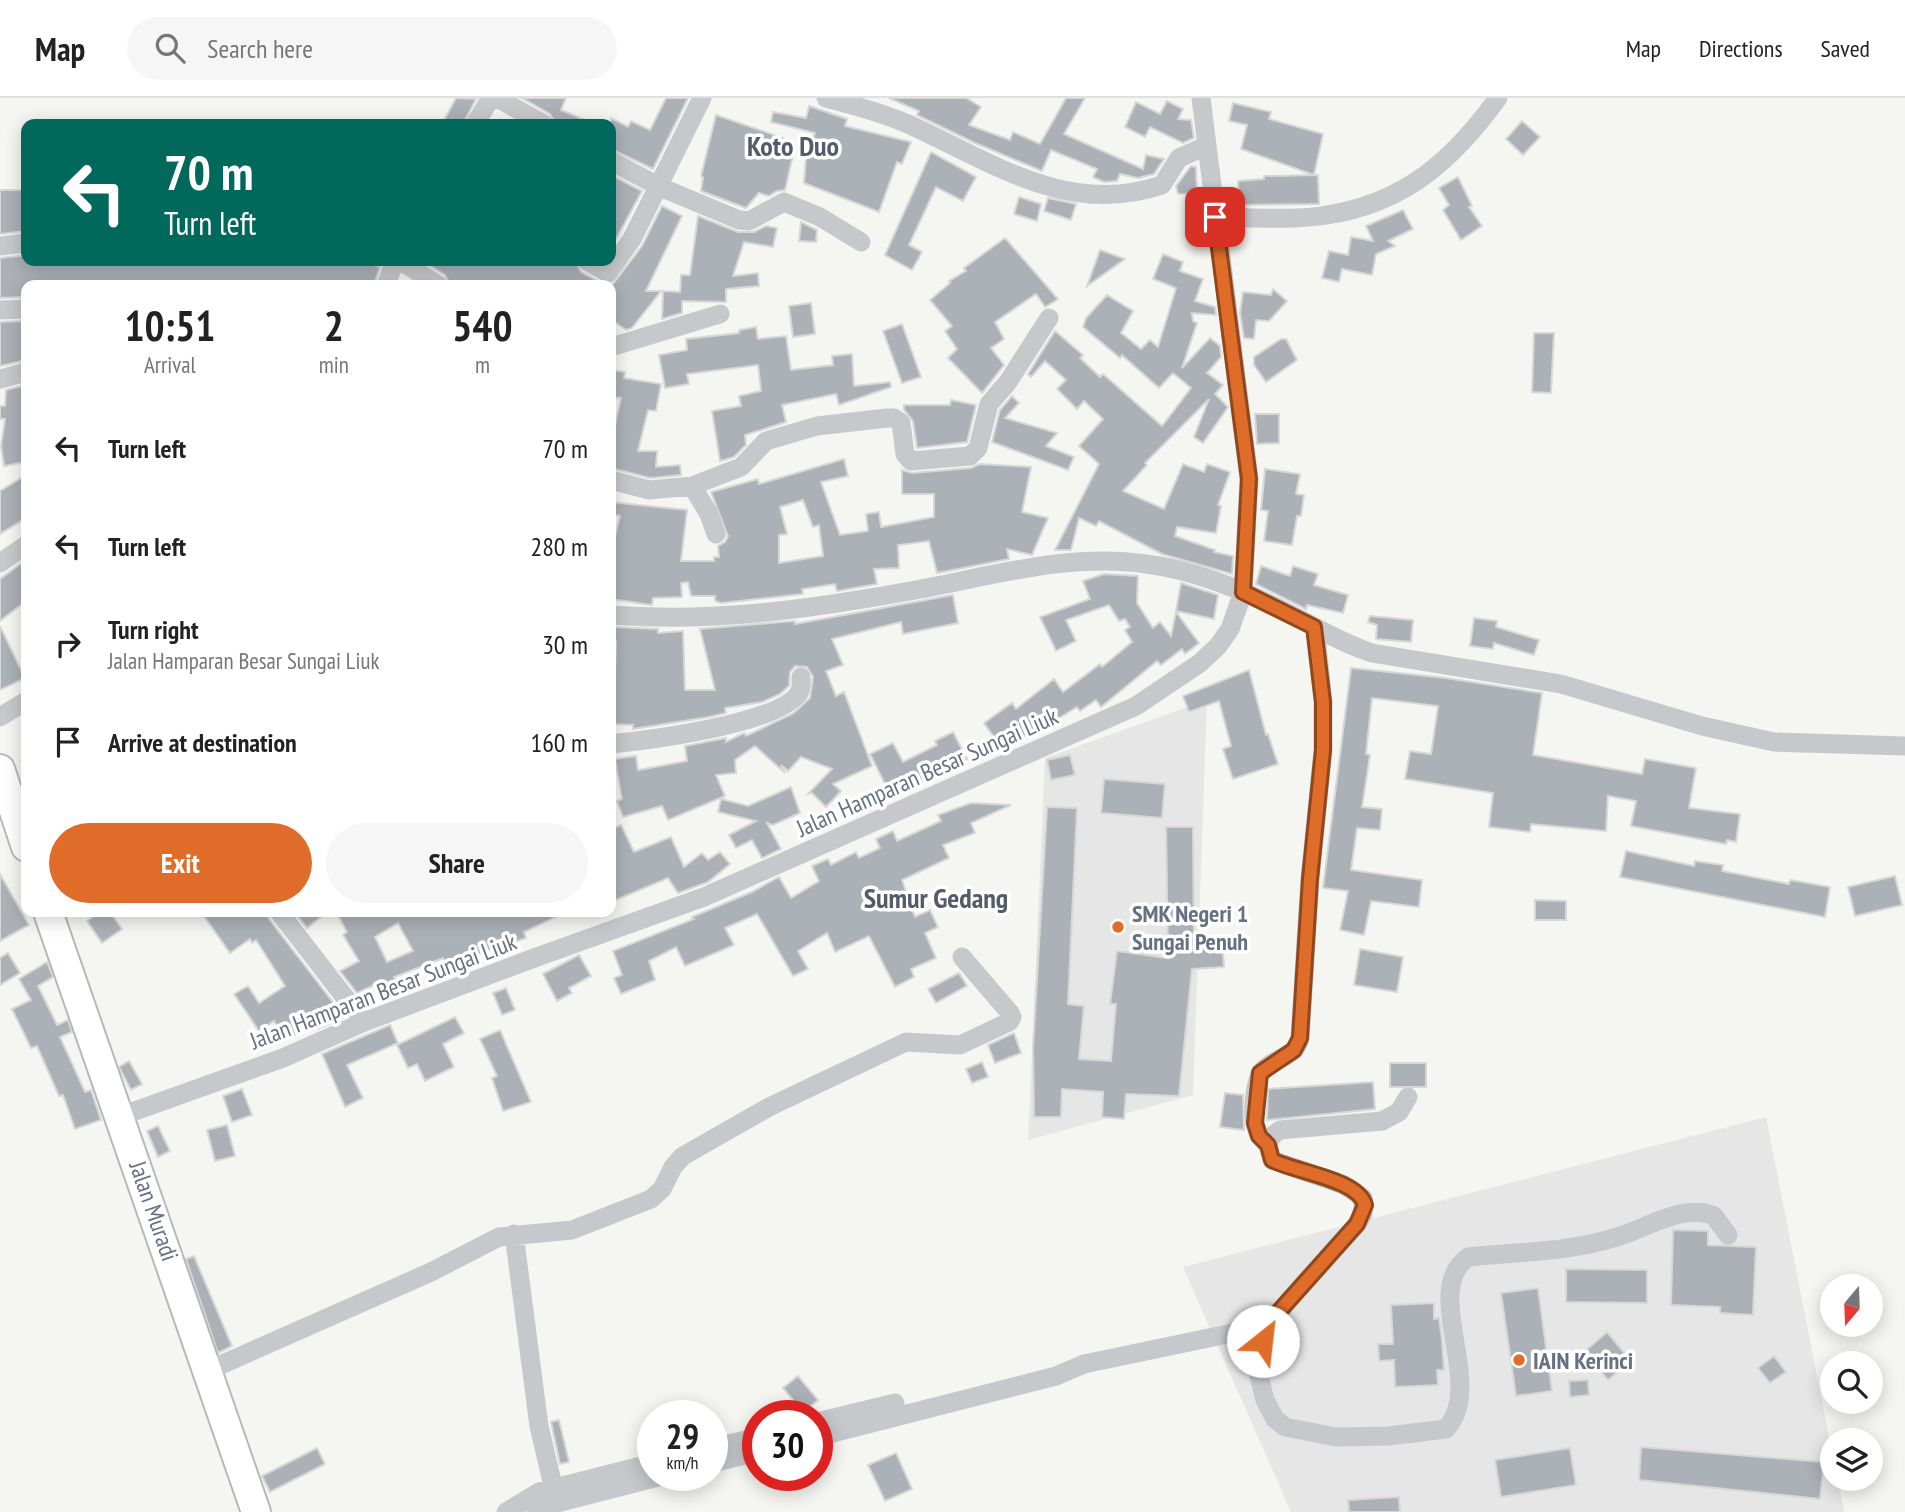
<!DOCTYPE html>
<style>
:root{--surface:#fff;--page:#f6f6f6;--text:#222;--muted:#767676;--line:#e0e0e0;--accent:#df6d29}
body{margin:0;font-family:"PT Sans Narrow",sans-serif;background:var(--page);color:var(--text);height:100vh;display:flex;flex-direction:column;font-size:26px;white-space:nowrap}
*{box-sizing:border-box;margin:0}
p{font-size:23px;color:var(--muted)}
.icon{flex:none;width:38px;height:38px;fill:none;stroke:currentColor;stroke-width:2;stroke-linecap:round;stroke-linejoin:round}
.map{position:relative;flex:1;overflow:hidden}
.drawer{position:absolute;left:21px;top:182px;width:595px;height:637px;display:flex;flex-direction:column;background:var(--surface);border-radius:14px;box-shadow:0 4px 18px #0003}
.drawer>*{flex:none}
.hud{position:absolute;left:21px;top:21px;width:595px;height:147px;border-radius:14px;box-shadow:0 4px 18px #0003;background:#00695c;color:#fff;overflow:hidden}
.needle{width:46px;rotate:199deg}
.controls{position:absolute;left:1820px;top:1176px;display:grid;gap:14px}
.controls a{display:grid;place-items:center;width:63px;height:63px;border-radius:50%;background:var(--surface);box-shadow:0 4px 18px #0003;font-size:35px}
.speed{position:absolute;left:637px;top:1302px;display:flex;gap:14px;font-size:35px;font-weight:700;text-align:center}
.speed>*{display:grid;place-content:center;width:91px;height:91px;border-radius:50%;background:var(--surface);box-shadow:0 4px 18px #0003;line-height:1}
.speed small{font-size:18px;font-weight:400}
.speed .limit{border:10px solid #d22;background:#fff;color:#111}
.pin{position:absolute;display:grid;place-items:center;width:60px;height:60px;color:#fff;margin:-30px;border-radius:14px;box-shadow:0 4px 10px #0006}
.me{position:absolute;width:77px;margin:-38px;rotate:29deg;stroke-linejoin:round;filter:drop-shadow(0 0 5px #0008)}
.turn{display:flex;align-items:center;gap:24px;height:147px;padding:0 28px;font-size:32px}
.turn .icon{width:91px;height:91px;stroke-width:2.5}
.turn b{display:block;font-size:49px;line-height:60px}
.eta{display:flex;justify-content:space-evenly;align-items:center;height:119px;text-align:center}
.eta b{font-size:42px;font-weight:800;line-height:49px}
.primary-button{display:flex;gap:14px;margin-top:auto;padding:14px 28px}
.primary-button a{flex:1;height:80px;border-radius:42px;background:var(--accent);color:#fff;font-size:28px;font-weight:800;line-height:80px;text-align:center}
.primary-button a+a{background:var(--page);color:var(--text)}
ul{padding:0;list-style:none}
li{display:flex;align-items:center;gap:21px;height:98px;padding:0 28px}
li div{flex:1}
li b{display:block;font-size:26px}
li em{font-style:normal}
header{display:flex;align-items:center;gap:42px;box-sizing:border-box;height:98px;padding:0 35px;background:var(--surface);border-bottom:2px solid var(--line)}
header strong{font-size:33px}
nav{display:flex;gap:38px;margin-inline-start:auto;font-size:24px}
.search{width:490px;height:63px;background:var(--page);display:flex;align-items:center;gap:18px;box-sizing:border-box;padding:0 24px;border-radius:38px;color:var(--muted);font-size:26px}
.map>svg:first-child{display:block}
.built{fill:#e6e6e6}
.building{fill:#acb1b8;stroke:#d7d7d5;stroke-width:2;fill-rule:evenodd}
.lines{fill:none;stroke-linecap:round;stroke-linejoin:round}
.highway-casing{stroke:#b6b8bc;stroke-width:32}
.minor{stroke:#c6c8cc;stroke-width:19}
.highway{stroke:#fff;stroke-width:28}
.route-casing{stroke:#91471b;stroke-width:18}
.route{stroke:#df6d29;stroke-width:12}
.poi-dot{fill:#df6d29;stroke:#fff;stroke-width:2.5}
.labels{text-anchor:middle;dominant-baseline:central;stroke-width:7;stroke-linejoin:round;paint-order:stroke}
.street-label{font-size:24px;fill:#657183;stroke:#fff}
.poi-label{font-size:24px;font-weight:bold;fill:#657183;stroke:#fff;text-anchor:start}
.quarter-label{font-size:28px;font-weight:bold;fill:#535c68;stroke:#fff}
</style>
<header>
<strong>Map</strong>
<div class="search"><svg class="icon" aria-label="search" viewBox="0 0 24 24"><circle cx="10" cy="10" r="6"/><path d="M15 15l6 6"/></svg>Search here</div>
<nav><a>Map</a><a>Directions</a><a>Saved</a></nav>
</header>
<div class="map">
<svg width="1905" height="1414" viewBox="0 0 1905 1414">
<rect width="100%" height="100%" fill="#f5f6f2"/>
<!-- built -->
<path class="built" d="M1207 602 1193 997 1028 1042 1045 660Z
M1766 1019 1832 1354V1381H1838L1844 1414H1291L1183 1169Z"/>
<!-- building -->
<path class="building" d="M456 0 476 1 463 26H442Z
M522 0H566L561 12 595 26H556L550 16Z
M666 0H688L653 71 611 51V20L628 29 631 23 650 32Z
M889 0H966L981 9 969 27 1010 42 1013 34 1040 46 1066 0H1085L1064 36 1143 71 1146 57 1164 61 1154 76 1138 80 1120 76 1117 83 1104 84 1093 79 1097 71 1051 52 1042 73 975 45 917 17 919 13Z
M1167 3 1183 11 1178 21 1191 22 1194 40 1183 45 1150 29 1145 39 1125 29 1136 4 1160 16Z
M1233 5 1271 14 1269 21 1323 36 1314 77 1241 51 1247 27 1229 23Z
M809 8 847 21 845 28 911 44 902 66 897 64 879 114 804 85 806 58 815 35 771 24 773 14 806 20Z
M716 17 783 40 778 55 793 57 785 92 777 93 769 98 759 95 746 110 701 93 703 79 701 78Z
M1522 23 1540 39 1523 57 1506 41Z
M931 54 976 79 963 103 936 89 909 147 922 154 912 172 885 157Z
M1191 68 1196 69 1197 96H1178L1176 88Z
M611 77 642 93 611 150Z
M1318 77 1319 106 1239 107 1238 83 1264 81V78Z
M1458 79 1472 108 1469 109 1482 128 1461 142 1443 112 1449 107 1439 90Z
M0 92H26V133L0 136Z
M1019 99 1041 106 1037 123 1014 116Z
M1048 100 1076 106 1071 122 1044 113Z
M662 108 682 118 646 193H661L632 230 626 232 611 221V187H450L445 177 423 163H575L581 174 603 186H613L642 148Z
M1403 112 1413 131 1388 143 1395 148 1376 156 1372 177 1342 171 1339 184 1322 180 1329 153 1348 157 1351 139 1373 143 1366 128Z
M698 118 738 134H754L766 128 777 130 773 149 744 144 733 178 758 175 759 188 726 191V204L682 203V215L662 221 663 193 680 194 681 177H690Z
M801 124 817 132 816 144 799 143Z
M1005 140 1058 201 1045 209 1036 196 995 224 1004 241 991 250 1004 267 982 295 948 260 957 251 945 233 952 228 930 202 950 185 949 183 966 173 964 170Z
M1100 152 1125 161 1087 188Z
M1163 156 1183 164 1180 173 1203 181 1195 203 1215 209 1216 217 1192 215 1193 223 1197 225 1182 270 1210 240 1220 248 1221 259 1207 275 1223 287 1215 296 1228 309 1203 345 1194 339 1209 301 1145 365 1147 367 1123 393 1164 411 1183 366 1204 374 1207 366 1230 374 1218 407 1221 408 1216 435 1177 429 1175 438 1215 452 1214 454 1233 458 1232 476 1162 456 1099 423 1096 428 1079 420 1071 452H1055L1099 366 1079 348 1103 321 1084 303 1077 311 1057 291 1066 282 1045 263 1031 279 1028 276 1055 233 1083 257 1080 260 1100 279 1103 276 1162 328 1191 290 1173 275 1159 290 1122 257 1120 260 1083 229 1086 220 1107 197 1133 213 1121 235 1141 251 1150 242 1158 249 1176 190 1153 181Z
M26 157V163H360L380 169 374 187H26V199L0 200V160Z
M1273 191 1287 203 1269 223 1256 222 1254 241 1244 240 1240 215 1243 194 1271 197Z
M811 205 815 236 793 239 789 208Z
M23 223 26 262 0 268V224Z
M902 226 921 279 902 285 883 233Z
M756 229 758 241 786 238 791 272 833 267 832 258 852 256 854 288 890 284 891 289 839 307 836 296 782 307 786 324 745 337 746 347 734 359 720 363 712 313 741 308 739 298 761 293 758 267 687 276 689 286 665 290 659 257 687 252 686 241 739 235V232Z
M1534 235H1554L1551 295 1532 294Z
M1281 241H1286L1297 262 1266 284 1254 267V259Z
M611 272 625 274 624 280 661 286 656 313 648 312 638 353H657L656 369 680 367 681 377 650 380 611 370V346L621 300 611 299Z
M26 287V364L4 368 1 348 5 321H0V308H5L6 292Z
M1012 298 1019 305 1005 320 1057 335 1046 348 1074 359 1068 372 992 344 1000 312Z
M951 302 976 307 967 344 917 350 913 323 904 312V307H950Z
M1255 316H1279V345L1257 346Z
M844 361 848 378 821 384 840 437 868 433 866 416 879 414 881 429 934 419V396H902V372L912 375 971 370 980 366 1031 369 1022 414 1048 420 1032 457 1007 451 1009 461 937 475 929 443 898 447 899 470 874 471 877 486 837 493 835 486 802 491 803 496 721 505 715 503V498H691L688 484 681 485 682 499 653 500 652 507 611 501V455L620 418 611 416V404L687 412 681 463H714V459H719L718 448 725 444 728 438 711 394 758 381 759 386ZM803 402 813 429 819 427 823 458 779 465V437L787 436 780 409Z
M1265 371 1300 376 1296 396 1304 397 1301 418H1297L1292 447 1264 443 1268 413 1261 412Z
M26 377V420L0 436V393Z
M26 462V503L0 523V481Z
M1261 468 1290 478 1293 468 1318 476 1314 487 1348 497 1343 515 1307 507 1306 511 1256 486Z
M1104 476 1138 478 1137 505 1153 530 1160 524 1171 538 1176 514 1199 545 1185 556 1182 551 1161 567 1157 563 1101 609 1096 602 1080 613 1077 609 1038 633 1036 630 1004 653 984 625 1012 605 1016 611 1054 581 1063 594 1100 566 1102 569 1132 544 1125 532 1130 529 1125 521 1119 523 1109 507 1066 522 1076 543 1056 553 1040 519 1090 501 1083 483Z
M1181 485 1218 497 1214 521 1176 513Z
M953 497 958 525 903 536 901 524 832 541 843 567 826 573 836 598 844 594 872 668 833 686 841 693 826 709 812 695 808 696 832 671 801 659 788 673 781 667 785 675 755 648 735 662 736 675 716 677 725 698 668 722 662 708 623 719 617 703 622 701 615 661 636 658 638 672 687 663 685 648 726 640V644L744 635 746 638 794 615 810 600 813 579 807 569 795 568 790 574 789 588 780 596 762 604 725 610 726 615 709 619 633 631V627L611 626V578H615L616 543H611V529L658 531V535L683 533 685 592H715L700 531 795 523V526Z
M1370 518 1413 522 1411 544 1376 541 1377 527 1368 524Z
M1474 520 1497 523 1496 529 1539 542 1534 557 1494 545 1493 551 1470 548Z
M0 528 25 580 0 592Z
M1351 570 1446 580 1542 595 1533 657 1642 676 1645 661 1696 670 1689 710 1740 716 1736 744 1727 742 1726 746 1631 728 1636 703 1608 698 1606 733 1531 726 1530 734 1489 729 1493 695 1405 681 1410 653 1431 656 1438 608 1372 600 1366 656 1370 657 1362 709 1382 711 1380 732 1357 730 1351 772 1422 782 1419 809 1371 803 1364 837 1340 832 1348 793 1323 790Z
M1249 572 1266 637 1268 636 1278 666 1233 681 1223 651 1231 648 1219 603 1189 614 1183 598Z
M953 634 967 661 908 690 904 679 886 688 870 656 893 645 903 664 937 647 935 643Z
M1070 657 1075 677 1051 682 1047 662Z
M1104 681 1165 686 1162 720 1101 715Z
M791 689 800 715 773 727 767 725 781 751 762 760 752 742 736 750 729 737 756 723 718 714 721 701 748 708Z
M971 705 1011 707 971 725 975 735 943 747 949 760 902 782 915 819 930 812 938 829 925 835 936 860 911 871 914 879 895 889 869 838 835 854 827 835 798 853 808 871 793 878 757 816 725 830 734 847 685 868 676 849 649 863 655 882 621 896 614 880 622 877 613 853 694 821 692 819 752 794 779 779 791 800 819 783 812 768 828 761 831 767 856 754 859 760 880 750 876 741 893 733 897 743 941 723 938 717Z
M1047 709 1077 710 1068 906 1084 908 1079 961 1111 963 1116 906H1110L1117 853 1168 860 1166 729H1193L1194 841 1222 840 1224 869 1192 871 1179 998 1126 996 1124 1021 1102 1019 1103 994 1062 991 1061 1019H1034L1033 950Z
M621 727 634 754 671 739 684 769 702 755 708 762 720 754 730 766 708 784 678 795 668 780 611 804V731Z
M1626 753 1694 768 1695 763 1723 767 1722 773 1789 786 1790 782 1830 789 1825 819 1620 779Z
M0 776 29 827 0 843Z
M1895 778 1902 807 1855 818 1848 789Z
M1535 802 1566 803V822H1535Z
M100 814H110L122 831 102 845 87 823Z
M201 814H267L269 821 335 907 342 920 318 931 314 926 291 939 284 925 278 929 274 923 259 933 234 896 248 888 259 905 285 888 256 842 252 845 250 841 230 855Z
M294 814H327L307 830Z
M336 814H566L524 834 526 840 471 859 474 867 448 875 443 860 394 879 396 884 377 893 374 887 357 895 340 873 359 863 343 837 347 834ZM398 825 413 853 387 864 375 839Z
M1360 851 1403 859 1397 894 1354 887Z
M8 855 20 875 0 887V860Z
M579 857 591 878 569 890 572 895 557 903 543 876Z
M47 864 53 879 38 888 57 927 68 922 72 934 60 939 85 994 91 992 101 1022 75 1031 63 997 59 998 37 948 31 950 12 911 31 902 19 881Z
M959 875 967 888 936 905 928 891Z
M506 890 515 912 502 917 493 895Z
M455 919 464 935 443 946 454 969 425 983 417 966 408 970 397 947Z
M390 927 398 945 347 967 363 1000 345 1009 322 956Z
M500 932 531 1004 503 1013 492 980 497 978 480 941Z
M1014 935 1021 955 995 965 988 947Z
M129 963 142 986 131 992 119 969Z
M982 964 988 979 972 985 966 971Z
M1390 965H1426V989H1390Z
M1373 984 1375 1011 1267 1022 1268 991Z
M242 991 252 1017 232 1024 223 998Z
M1225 995 1243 997 1244 1032 1220 1029Z
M227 1027 235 1058 215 1063 207 1032Z
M158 1028 170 1053 158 1059 147 1033Z
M1673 1132 1708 1133V1147L1756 1149 1753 1217 1720 1215V1209L1671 1207Z
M194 1158 232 1248 218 1255 186 1161Z
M1566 1171 1647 1172V1205L1566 1204Z
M1538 1190 1552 1293 1516 1298 1501 1195Z
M1434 1205V1221L1439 1220 1442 1242 1444 1272H1437L1438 1287 1395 1289 1394 1262 1379 1263 1378 1246H1393L1391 1207Z
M1607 1234 1631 1263 1608 1282 1584 1254Z
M1774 1258 1786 1274 1770 1285 1758 1270Z
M798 1278 818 1302 803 1314 783 1290Z
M1588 1282 1589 1297 1570 1299 1569 1283Z
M559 1322 569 1364 560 1366 551 1324Z
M1641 1349 1824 1364 1820 1401 1639 1382Z
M317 1350 325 1366 270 1394 262 1378Z
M1570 1350 1576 1387 1501 1399 1495 1362Z
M896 1355 912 1391 885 1403 868 1367Z
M1399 1399 1400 1414H1349L1348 1402Z"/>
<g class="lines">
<!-- highway casing -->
<g class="highway-casing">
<path id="highway" d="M0 671 26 749
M48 814 256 1414"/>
</g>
<!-- minor -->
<path class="minor" d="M497 0 544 26
M826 0C853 7 883 15 908 26 992 64 1067 119 1162 87L1179 60 1206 48
M475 26 491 0
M611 63 660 89 739 122 749 123 784 104 820 119 861 144
M1215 119C1252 119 1291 123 1327 117 1405 105 1453 62 1498 0
M0 148 26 145
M401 163 438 187
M587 163 608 175 632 141 702 0
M386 187 395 163
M0 212 26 211
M611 249 720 216
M0 281 26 274
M611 382 649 392 692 388 741 369 766 343 817 328 887 320H894L901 325 905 356 911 363 970 358 978 350 989 306 1008 284 1049 220
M692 388 709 416 716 436
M0 465 26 447
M611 517C717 525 818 510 921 491 995 477 1070 455 1146 466 1194 472 1243 492 1286 514 1314 528 1341 545 1372 555L1561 586 1702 628 1774 644 1905 648
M0 619 26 603
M611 646C649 642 778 626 799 595 802 590 801 584 801 579
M279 814 364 924
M1408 999 1399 1014 1382 1023 1280 1032 1272 1038 1268 1047 1272 1062 1344 1087 1363 1100V1116L1357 1126 1266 1228 1258 1274 1265 1302 1275 1321 1285 1329 1336 1339 1388 1338 1446 1331C1487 1286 1420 1194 1468 1159 1517 1154 1570 1154 1617 1139 1647 1130 1684 1105 1714 1118L1728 1137
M121 1018 283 960 364 924 537 859 704 799 1136 608 1200 565 1218 548 1230 531 1243 494 1249 381 1201 0
M1268 1047C1262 1041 1258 1037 1256 1029 1252 1016 1254 980 1264 971 1276 959 1296 959 1300 940L1310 781 1323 652V604L1315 529
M514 1136 539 1328 557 1405
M207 1273 431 1174 499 1139 572 1132 651 1101 662 1091 673 1069 683 1058 769 1009 906 944 960 947 1009 924 1012 919 1010 915 962 859
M817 1324 895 1305
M817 1339 1056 1278 1084 1266 1266 1228
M712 1350 758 1339
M712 1365 758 1354
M506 1414 539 1394 653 1365
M536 1414 557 1405 666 1377"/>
<!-- highway -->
<use href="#highway" class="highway"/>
</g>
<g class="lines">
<!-- route casing -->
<g class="route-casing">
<path id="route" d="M1215 119 1249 381 1243 494 1314 529 1323 604V652L1310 781 1300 940 1294 952 1260 975 1255 1025 1259 1038 1268 1047 1272 1062C1295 1074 1358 1081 1365 1107L1357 1126 1266 1228 1263 1243"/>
</g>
<!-- route -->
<use href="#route" class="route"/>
</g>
<!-- markers -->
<g class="poi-dot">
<circle cx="1118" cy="829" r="7"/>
<circle cx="1519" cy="1262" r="7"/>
</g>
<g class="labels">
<!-- street labels -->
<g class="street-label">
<text transform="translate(927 674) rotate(-24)">Jalan Hamparan Besar Sungai Liuk</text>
<text transform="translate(383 893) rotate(-21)">Jalan Hamparan Besar Sungai Liuk</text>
<text transform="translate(154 1113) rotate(71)">Jalan Muradi</text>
</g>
<!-- poi labels -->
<g class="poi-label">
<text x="1132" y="815">SMK Negeri 1<tspan x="1132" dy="28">Sungai Penuh</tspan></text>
<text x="1533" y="1262">IAIN Kerinci</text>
</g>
<!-- quarter labels -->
<g class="quarter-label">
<text x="793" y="47">Koto Duo</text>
<text x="936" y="799">Sumur Gedang</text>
</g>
</g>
</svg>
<div class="controls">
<a><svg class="needle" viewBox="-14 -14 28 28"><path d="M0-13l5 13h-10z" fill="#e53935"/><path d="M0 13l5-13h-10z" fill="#767676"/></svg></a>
<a><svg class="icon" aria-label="search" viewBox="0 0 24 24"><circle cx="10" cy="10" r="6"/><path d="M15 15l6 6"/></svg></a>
<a><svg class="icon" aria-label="layers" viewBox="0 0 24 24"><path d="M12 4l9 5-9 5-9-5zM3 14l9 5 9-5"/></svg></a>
</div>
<div class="speed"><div>29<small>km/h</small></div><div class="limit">30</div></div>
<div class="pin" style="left:1215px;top:119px;background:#d93025"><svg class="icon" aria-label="arrive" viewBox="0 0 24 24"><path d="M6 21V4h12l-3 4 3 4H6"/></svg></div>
<svg class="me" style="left:1263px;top:1243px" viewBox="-20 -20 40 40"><circle r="19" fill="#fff"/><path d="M0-13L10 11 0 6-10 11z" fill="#df6d29"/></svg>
<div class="hud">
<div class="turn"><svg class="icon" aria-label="left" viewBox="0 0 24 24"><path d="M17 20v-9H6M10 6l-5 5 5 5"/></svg><div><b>70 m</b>Turn left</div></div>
</div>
<section class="drawer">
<div class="eta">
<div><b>10:51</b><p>Arrival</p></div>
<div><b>2</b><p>min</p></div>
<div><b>540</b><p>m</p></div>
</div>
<ul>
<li><svg class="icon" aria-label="left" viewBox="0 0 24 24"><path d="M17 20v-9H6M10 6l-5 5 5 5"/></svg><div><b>Turn left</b></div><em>70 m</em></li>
<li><svg class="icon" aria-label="left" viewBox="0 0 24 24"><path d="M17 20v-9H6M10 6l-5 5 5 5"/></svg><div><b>Turn left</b></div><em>280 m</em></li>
<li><svg class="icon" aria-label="right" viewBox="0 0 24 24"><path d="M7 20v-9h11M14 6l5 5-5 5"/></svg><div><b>Turn right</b><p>Jalan Hamparan Besar Sungai Liuk</p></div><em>30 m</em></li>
<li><svg class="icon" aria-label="arrive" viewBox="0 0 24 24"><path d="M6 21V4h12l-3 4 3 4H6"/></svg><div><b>Arrive at destination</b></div><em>160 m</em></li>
</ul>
<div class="primary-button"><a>Exit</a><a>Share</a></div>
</section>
</div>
